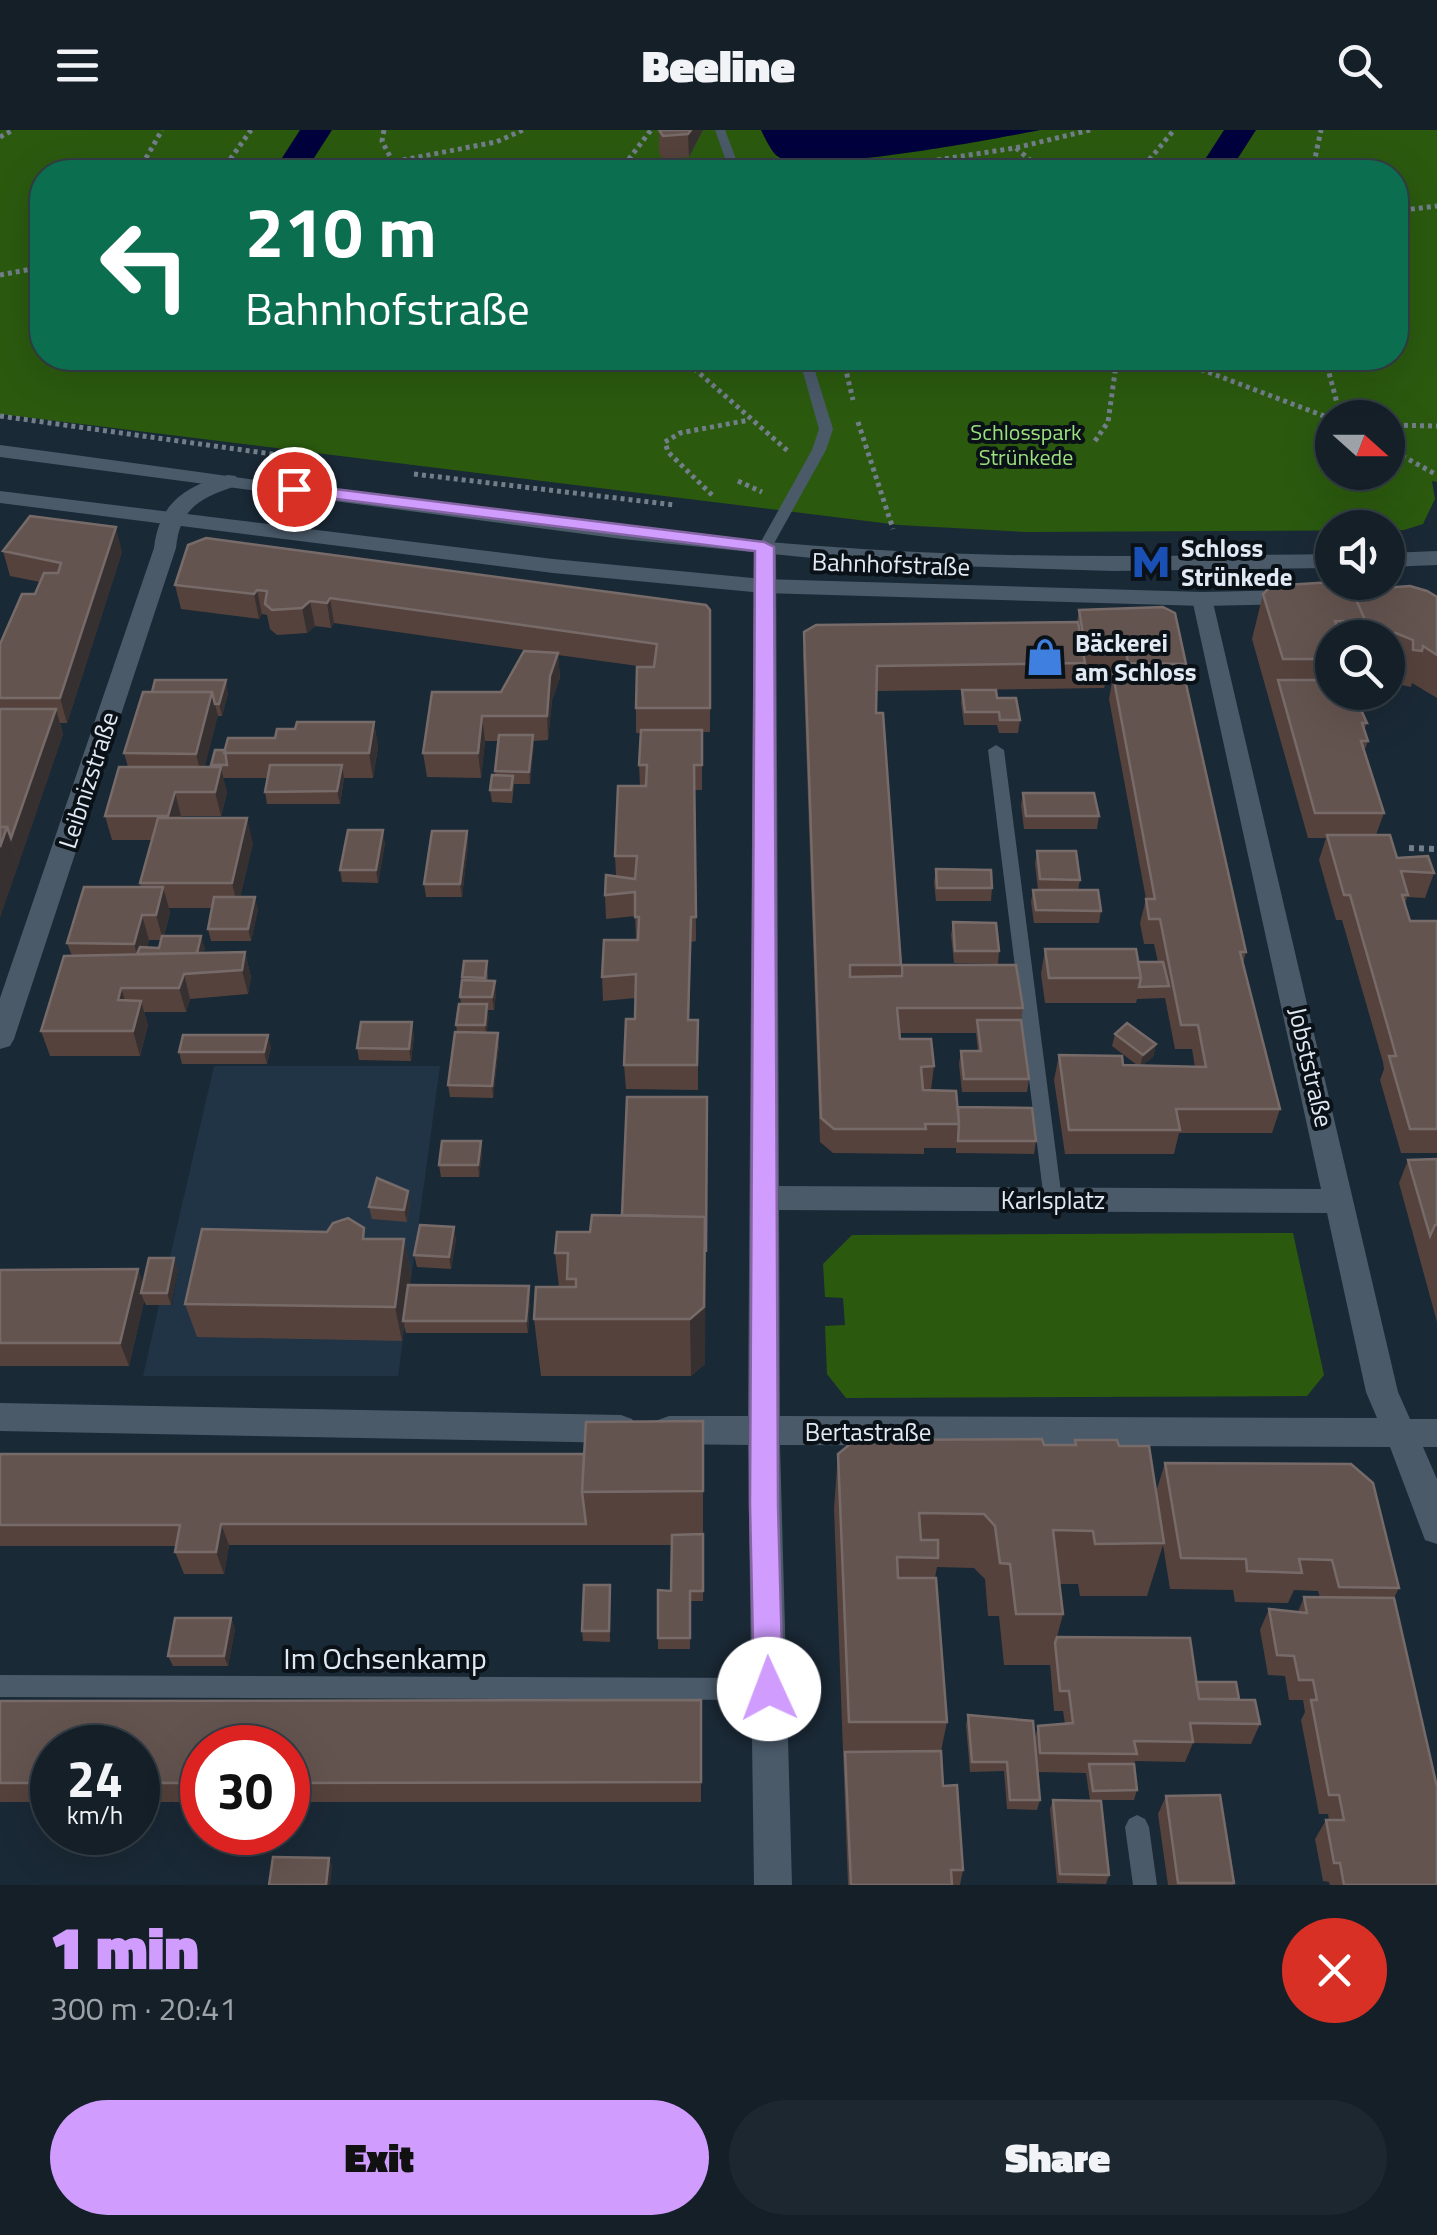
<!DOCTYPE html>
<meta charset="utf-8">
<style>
:root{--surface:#141f28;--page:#1d2730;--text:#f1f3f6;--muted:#9da2a8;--line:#333d45;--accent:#d09dff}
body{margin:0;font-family:"Titillium Web",sans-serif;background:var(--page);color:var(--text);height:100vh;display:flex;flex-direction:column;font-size:38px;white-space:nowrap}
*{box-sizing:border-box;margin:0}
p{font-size:32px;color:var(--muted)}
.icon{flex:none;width:55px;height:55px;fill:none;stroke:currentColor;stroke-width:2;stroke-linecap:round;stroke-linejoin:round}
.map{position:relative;height:1755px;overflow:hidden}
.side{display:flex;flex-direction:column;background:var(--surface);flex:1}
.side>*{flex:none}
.guide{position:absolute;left:30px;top:30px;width:1378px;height:210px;border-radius:40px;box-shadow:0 10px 40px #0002,0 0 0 2px var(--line);background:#0b6e4f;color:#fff;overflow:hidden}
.needle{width:65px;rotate:111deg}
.buttons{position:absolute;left:1315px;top:270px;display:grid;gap:20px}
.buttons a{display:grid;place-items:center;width:90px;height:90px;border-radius:50%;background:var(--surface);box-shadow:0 10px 40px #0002,0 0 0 2px var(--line);font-size:50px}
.speed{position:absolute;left:30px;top:1595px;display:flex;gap:20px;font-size:50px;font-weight:700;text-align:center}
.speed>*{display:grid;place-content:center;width:130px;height:130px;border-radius:50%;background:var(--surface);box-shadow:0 10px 40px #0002,0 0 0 2px var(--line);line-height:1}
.speed small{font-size:25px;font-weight:400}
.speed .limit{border:15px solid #d22;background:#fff;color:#111}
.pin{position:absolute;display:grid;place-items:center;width:85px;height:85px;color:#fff;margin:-42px;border:5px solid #fff;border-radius:50%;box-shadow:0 2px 10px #0007}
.me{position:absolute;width:110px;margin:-55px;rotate:358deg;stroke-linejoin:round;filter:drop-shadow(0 0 8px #0008)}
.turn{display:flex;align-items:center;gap:35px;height:210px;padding:0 50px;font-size:45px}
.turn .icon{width:130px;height:130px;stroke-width:2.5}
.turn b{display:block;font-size:70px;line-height:85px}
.round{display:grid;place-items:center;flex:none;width:105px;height:105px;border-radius:52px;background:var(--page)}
.head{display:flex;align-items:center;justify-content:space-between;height:170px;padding:0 50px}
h1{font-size:60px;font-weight:800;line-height:75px;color:var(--accent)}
.cta{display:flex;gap:20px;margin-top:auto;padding:20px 50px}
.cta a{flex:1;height:115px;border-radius:60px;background:var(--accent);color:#111;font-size:40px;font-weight:800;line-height:115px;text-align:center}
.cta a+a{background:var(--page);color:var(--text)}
header{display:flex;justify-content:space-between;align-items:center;height:130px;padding:0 50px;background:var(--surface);font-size:45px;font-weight:800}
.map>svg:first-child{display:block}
.built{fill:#203446}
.green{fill:#2b5a0f;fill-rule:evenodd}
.water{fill:#00003d}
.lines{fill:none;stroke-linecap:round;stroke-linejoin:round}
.canal{fill:#00003d;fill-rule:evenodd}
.path-far1{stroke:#727e8a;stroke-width:5;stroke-dasharray:4 4;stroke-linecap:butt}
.path{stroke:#727e8a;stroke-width:6;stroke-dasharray:5 5;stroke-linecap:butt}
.service{fill:#4a5a69;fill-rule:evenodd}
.minor{fill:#4a5a69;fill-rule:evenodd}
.tertiary{fill:#4a5a69;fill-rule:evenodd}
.wall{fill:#55423c;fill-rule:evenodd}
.shaded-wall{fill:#373031}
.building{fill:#645450;stroke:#776b69;stroke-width:2.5}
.route{fill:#d09dff;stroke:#8766a6;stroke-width:2.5}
.labels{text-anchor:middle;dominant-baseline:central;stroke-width:8;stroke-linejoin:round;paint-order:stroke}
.far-park-label{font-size:22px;fill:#9be07d;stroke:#0a1117}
.poi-label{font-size:25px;font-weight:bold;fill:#e1eaf4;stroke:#0a1117;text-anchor:start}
.street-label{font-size:25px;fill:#e1eaf4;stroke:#0a1117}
.near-street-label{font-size:30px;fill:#e1eaf4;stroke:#0a1117}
</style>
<header><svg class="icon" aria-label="menu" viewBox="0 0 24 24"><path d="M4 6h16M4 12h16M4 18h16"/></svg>Beeline<svg class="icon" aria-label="search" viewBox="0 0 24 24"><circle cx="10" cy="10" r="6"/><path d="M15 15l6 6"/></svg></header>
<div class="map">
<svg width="1437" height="1755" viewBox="0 0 1437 1755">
<rect width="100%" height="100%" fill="#1a2936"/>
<!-- built -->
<path class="built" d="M214 936H440L398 1246H143L159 1175H172L178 1141 167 1140Z"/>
<!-- green -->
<path class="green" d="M0 0H1437V352L1432 351 1435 369 1423 394 1404 400 1026 402 899 395 0 284ZM42 42H1395V228H42ZM1332 288H1388V342H1332Z
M1293 1103 1324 1245 1307 1266 846 1268 827 1244 825 1196 845 1195 843 1168 825 1167 823 1134 852 1105Z"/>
<!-- water -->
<path class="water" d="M761 0H1040C1000 8 803 46 777 26 771 21 765 8 761 0Z"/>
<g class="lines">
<!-- canal -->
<path class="canal" d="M300 0H332L305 42H273Z
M1224 0H1256L1229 42H1197Z"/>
<!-- path-far1 -->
<path class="path-far1" d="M384 0 382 11 398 42
M0 7 13 0
M1016 18 1044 42
M762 40 780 29
M138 42 162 0
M221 42 251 0
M340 42 496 12 523 0
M619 42 651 0
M858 42 1015 18 1090 0
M1139 42 1174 0
M1312 42 1321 0
M1395 81 1437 76
M0 145 42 137
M682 228 789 322
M843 228 853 270
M1171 228 1332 289
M1325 228 1341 288
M0 286 293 327
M858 292 893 399
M1388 295 1437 296
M1095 311 1108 292 1117 228
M1388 318 1437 345
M414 344 675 375
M738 351 762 362
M712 365 668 322 665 312 680 303 749 290"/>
<!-- path -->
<path class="path" d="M1409 718 1437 719"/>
<!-- service -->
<path class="service" d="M715 0H725L741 42H730Z
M799 228H811L833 299 826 320 772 417 765 421 758 417 812 320 819 299Z
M996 615 1004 620 1062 1070 1060 1075 1053 1078 1046 1075 1044 1070 988 620Z
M0 1545 769 1548 777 1551 780 1559 777 1567 769 1570 0 1567Z
M1137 1685 1145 1689 1149 1697 1157 1755H1133L1125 1697 1129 1689Z"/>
<!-- minor -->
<path class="minor" d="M228 345 236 346V356C200 368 180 378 176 418L14 909 10 916 0 919V868L154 418C159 373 186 355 228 345Z
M765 410 776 417 779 1056 1321 1059 1192 469 1203 462 1211 464 1398 1262 1410 1289H1437V1317H1423L1437 1349V1414L1425 1410 1390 1317 780 1315 792 1755H754L748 1315 669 1314 658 1310 653 1300 658 1290 669 1286H748L754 417ZM779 1080 1327 1083 1366 1262 1377 1288 780 1286Z
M0 1273 621 1285 632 1289 637 1299 632 1309 621 1313 0 1301Z"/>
<!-- tertiary -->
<path class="tertiary" d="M0 315C286 352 576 401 863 419 1019 429 1176 426 1332 424V438L1113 441 863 433 622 409 0 327Z
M0 361 553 429 763 449 1203 462 1301 460 1312 467 1301 474 1203 476 763 463 553 443 0 373Z
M1437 421V435L1388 437V423Z"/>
</g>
<!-- wall -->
<path class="wall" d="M659 0H703L689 27 663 29 659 23Z
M3 421 122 422 67 593H60L63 604 0 787V514L35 464 40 452 10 446Z
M175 455 710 480V602H702V660H695L696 811 691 812 689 890H698V960L626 959 624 935 635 889V868L603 871 602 847 636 810 635 786 606 789 605 765 616 746 615 726 640 656 639 635 641 603H636V578L645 537 558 525 560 548 552 570 548 610 533 611 530 654H514L512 673 492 672 490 660 495 646 498 611H485L481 648 427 647 423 623 501 562 538 522 334 493 331 498 315 496 307 503 277 505 270 499 267 485 262 484 259 489 181 479Z
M1352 460 1437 467V568L1412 553 1411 557 1402 555V545L1388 540V508H1332V562L1367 593 1364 600 1368 611 1364 622 1384 683 1376 705 1397 728 1434 743 1425 768 1407 767 1405 774 1410 791H1437V1023H1401L1380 950 1384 939 1383 932 1342 790H1336L1319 730 1326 708H1308L1252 509 1263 464Z
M1079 480 1186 534 1184 545 1246 822 1243 833 1280 979 1272 1003H1179L1174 1024H1065L1054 950 1059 925 1123 935H1137L1112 916 1115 904 1156 914 1153 927 1142 935 1195 937 1192 919H1175L1165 868 1137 869 1136 873H1045L1041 844 1045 819 1138 832H1158L1154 814H1144L1140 793 1146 769 1109 569 1112 552H1106L1104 558 876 561V583L901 835 900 846 902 835 1023 878 1021 890 1029 949 1027 962H962L959 934 961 921H978L976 903H899L900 909 934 936 931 960 958 977 1036 1011 1034 1024 956 1023V1018H924V1024L833 1023 820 1012 803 526 804 502 1077 492Z
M962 560 997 568 1020 590 1018 603H999L997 595H964L961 573Z
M228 563 222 586H217L204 637H212L211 635 225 620 275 608 295 599 374 592 378 617 373 648H344L340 674H267L265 662 268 648H223L227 662 221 686H181V688L253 713 240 767 258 779 251 811H211L208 799 212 778H169L170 782 164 806 205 818 203 823 245 822 251 847 248 864 190 869 186 882H144L148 895 140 926H50L41 901 72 826 67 813 141 757 140 753 152 710H112L105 686 128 637 124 623ZM149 810H161L159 818H147Z
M1023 663 1099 686 1097 699H1024L1021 675Z
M467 701 468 714 462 767H426L424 754Z
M385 713 378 753 342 752 340 740Z
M1037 721 1080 750 1078 760 1101 781 1099 793H1034L1031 772 1033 760H1038L1035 734Z
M936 739 992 758 991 771H936L934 752Z
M953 792 999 821 998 834 954 833 951 805Z
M487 831 488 851 496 864 494 880H488L487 902 499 915 493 968 450 967 448 955 457 902 456 895 461 874 460 867 462 847Z
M414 905 411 931 359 930 357 918Z
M271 917 267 934H182L179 922Z
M627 967 705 1234 691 1246H541L534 1189 559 1157 555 1123 622 1085Z
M481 1011 482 1024 479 1047H441L439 1035Z
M1437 1029V1192L1399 1053 1408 1030Z
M410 1073 407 1092 372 1089 369 1077Z
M366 1109H404L411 1143 409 1155 530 1168 528 1203H406L404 1195 402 1211 197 1207 185 1174Z
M456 1109 451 1139 417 1137 414 1125Z
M138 1139 143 1155 178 1140 171 1175H146L144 1171 129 1236H0V1140Z
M703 1291V1471H690V1519H658V1460L671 1461 672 1415H229L224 1444H184L175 1422 176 1416H0V1324H584Z
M1075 1310 1119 1316 1156 1362 1165 1333 1399 1458 1394 1468 1437 1755H1330L1329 1752 1323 1751 1315 1709 1326 1690H1329L1328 1684H1319L1301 1590 1305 1582 1303 1570H1289L1285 1546 1268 1545 1260 1500 1269 1479 1298 1482 1304 1467H1320L1318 1461 1294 1460 1288 1473 1235 1472 1233 1460 1170 1459 1163 1415 1147 1466H1080L1078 1454H1060L1063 1484 1057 1507 1196 1552 1239 1569 1260 1594 1251 1614 1193 1613 1185 1632 1135 1631 1134 1634 1137 1660 1134 1670H1090L1086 1643 1038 1642 1040 1670 1037 1680 1007 1679 1004 1641 970 1642 966 1595 968 1585 1035 1608 1038 1596 1065 1594 1063 1581H1054L1050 1533V1535H1004L999 1486H988L985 1449 974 1438 937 1437 935 1448 947 1592 941 1621 943 1656 963 1740 960 1755H848L834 1379 838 1324 1074 1315Z
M610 1455V1512L583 1511 582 1501Z
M231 1488 235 1499 228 1536H173L168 1526Z
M701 1570V1672H288V1618H202V1672H138V1618H52V1672H0V1571Z
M1166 1666 1234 1753 1233 1755H1168L1158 1684Z
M1053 1670 1109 1745 1106 1754 1057 1753 1050 1679Z"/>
<!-- shaded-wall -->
<path class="shaded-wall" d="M691 0H703L689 27 688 4Z
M116 397 122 422 67 593 60 568Z
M257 460 262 484 259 489 254 464Z
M330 468 334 493 331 498 327 473Z
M310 471 315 496 307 503 302 478Z
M558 523 560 548 552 570 548 610 547 586 550 546Z
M226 550 228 563 222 586 219 574Z
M212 562 218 586 202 648 196 624Z
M56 579 63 604 19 733 11 708Z
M482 586 485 611 481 648 478 623Z
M374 592 378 617 373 648 369 623Z
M533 605 534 618 530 654 529 642Z
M342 635 344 648 340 674 337 661Z
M221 637 227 662 221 686 215 662Z
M175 662 181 686 175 710 168 686Z
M247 688 253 713 238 778 232 753Z
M7 697 19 733 0 787V717Z
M383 700 385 713 378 753 376 740Z
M467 701 468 714 462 767 460 754Z
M163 757 170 782 163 810 156 785Z
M255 767 258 779 251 811 248 799Z
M142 785 149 810 143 834H140L134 814Z
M201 806 205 818 198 843 194 834Z
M245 822 251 847 248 864 242 840Z
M184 844 190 869 186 882 179 858Z
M495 851 496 864 494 880 492 867Z
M121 858 129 882 118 870Z
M141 871 148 895 140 926 133 901Z
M487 874 489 887 486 907 485 895Z
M412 892 414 905 411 931 409 919Z
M498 903 499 915 493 968 492 956Z
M268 905 271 917 267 934 264 922Z
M1156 914 1153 927 1140 937 1143 925Z
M707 967 705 1234 691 1246 690 1189Z
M481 1011 482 1024 479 1047 478 1035Z
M408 1061 410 1073 407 1092 404 1080Z
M454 1097 456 1109 451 1139 449 1127Z
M404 1109 411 1143 402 1211 395 1177Z
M174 1128 178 1140 171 1175 167 1163Z
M138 1139 146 1163H141L144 1171 129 1236 120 1213Z
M529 1156 530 1168 528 1203 526 1191Z
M221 1394 229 1415 224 1444 216 1422Z
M231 1488 235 1499 228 1536 224 1526Z
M329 1728 332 1737 330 1755H326Z"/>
<!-- building -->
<path class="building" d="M659 0H691L688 4 663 6Z
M30 386 116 397 60 568H0V514L22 464H35L44 443H58L61 433 3 421Z
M206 408 706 475 710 480V578H636L637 537H654L657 514 330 468 327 473 310 471 302 478 272 480 265 474 267 461 257 460 254 464 175 455 188 415Z
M1332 452H1348L1366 492 1335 491 1341 508H1332V529H1283L1263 464 1271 456Z
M1410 456 1427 461 1437 467V525L1423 516 1422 521 1413 520V510L1396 503 1369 505 1365 497 1366 492 1352 460Z
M1163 477 1175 483 1186 534 1128 533 1125 516H1112L1110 522H1086L1079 480Z
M1078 492 1085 533 877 536 876 583H883L901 835H850V847L902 846V835H1016L1023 878H897L900 909H931L934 936 921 937 923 960 956 961 959 994H925L926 999H834L821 988 804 502 816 495Z
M524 521 558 523 550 546 547 586H482L478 623H423L432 562H501Z
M1113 545H1184L1246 822H1240L1280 979H1176L1180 1000H1069L1059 925 1122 926 1123 935 1206 937 1198 895H1181L1160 789H1149L1146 769H1155Z
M155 550H226L219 574H215L212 562H152Z
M1278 550H1332V562H1353L1367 593H1362L1368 611H1361L1384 683H1315Z
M962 560H996L997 568H1016L1020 590H1000L999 582H965Z
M143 562H212L196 624 124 623Z
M0 579H56L11 708 7 697H0Z
M297 592H374L369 623H224L228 608H275L277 599H295Z
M641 600H702V635H694L696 787H691L688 890H698L697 935H624L626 889H635L636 844 602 847 604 810H638L639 787H635V762L605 765 606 745 635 749 637 726H615L618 656H646L647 635H639Z
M499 605H533L529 642 495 641Z
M215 620H225L227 635H211Z
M270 635H342L337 661 265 662Z
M119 637H221L215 662H175L168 686H105Z
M492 645 513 646 511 660H490Z
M1023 663H1094L1099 686H1026Z
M158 688H247L232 753H140Z
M0 697H7L0 717Z
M348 700H383L376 740H340Z
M432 701H467L460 754H424Z
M1327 705H1390L1397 728 1428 726 1434 743 1401 741 1408 765H1402L1410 791H1437V999H1410L1389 926H1396L1391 908 1350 765H1344Z
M1037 721H1076L1080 750 1040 749Z
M936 739 991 740 992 758H937Z
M84 757H163L156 785H142L134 814 67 813Z
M1033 760H1098L1101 781 1036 780Z
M214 767H255L248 799H208Z
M953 792 996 793 999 821H955Z
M162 806H201L197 823 137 824 140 817 159 818Z
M1045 819H1136L1141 848H1049Z
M245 822 242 840 184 844 179 858H121L118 870 141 871 133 901H41L64 826Z
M464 831H487L485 848 462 847Z
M1138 832H1163L1169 856 1139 857 1141 848Z
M462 850 495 851 492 867H460Z
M459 874H487L485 895H456Z
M977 890H1021L1029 949H964L961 921H981Z
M361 892H412L409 919 357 918Z
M1127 893 1156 914 1143 925 1115 904Z
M455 902 498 903 492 956 448 955Z
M183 905H268L264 922H179Z
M627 967H707L706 1122 705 1087 622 1085Z
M958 977 1032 978 1036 1011H958L959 994Z
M442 1011H481L478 1035H439Z
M1437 1029V1095H1435L1430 1106 1408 1030Z
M377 1048 408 1061 404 1080 369 1077Z
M592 1085 705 1087 704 1177 690 1189H534L536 1157H576V1149H567L568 1123H555L557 1102H590Z
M348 1088 364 1098 363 1109H404L395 1177 185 1174 202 1099 327 1102 333 1093Z
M420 1095 454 1097 449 1127 414 1125Z
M149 1128H174L167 1163H141Z
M138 1139 120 1213H0V1140Z
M408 1155 529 1156 526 1191H403Z
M703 1291V1361L582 1362 586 1292Z
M1042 1309 1044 1315H1076L1075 1310H1117L1119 1316H1149L1164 1413 1095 1414 1093 1401 1053 1400 1063 1484H1016L1010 1434 1000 1433 995 1396 984 1384 919 1383 921 1410H938V1428L897 1427 898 1448H936L947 1592H849L838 1324 855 1310Z
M0 1324H584L582 1362 586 1394H221L216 1422H175L180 1395H0Z
M1165 1333 1351 1334 1373 1353 1399 1458 1339 1457 1332 1430 1299 1429 1302 1443 1247 1441 1246 1429 1181 1428Z
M703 1404V1461H690V1508H658V1460L671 1461 672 1405Z
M584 1455H610L609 1501H582Z
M1304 1467 1394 1468 1437 1657V1755H1344L1340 1733H1334L1326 1690H1344L1339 1665H1329L1311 1570H1317L1313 1550H1299L1294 1526 1277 1525 1269 1479 1307 1483Z
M175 1488H231L224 1526H168Z
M1057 1507 1190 1508 1199 1569 1255 1570 1260 1594 1190 1593 1193 1612 1134 1611 1137 1624 1040 1623 1038 1596 1073 1593 1069 1561H1060L1055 1513Z
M1196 1552H1236L1239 1569H1199Z
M701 1570V1652L288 1653V1618H202V1653H138V1618H52V1653H0V1571Z
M968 1585 1033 1591 1040 1670H1010L1007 1632H972Z
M941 1621 943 1656 957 1655 963 1740H951L952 1755H851L845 1622Z
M1089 1634H1134L1137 1660 1093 1661Z
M1220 1665 1234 1753H1178L1166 1666Z
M1053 1670 1101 1671 1109 1745 1060 1744Z
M273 1727 329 1728 326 1755H269Z"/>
<!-- route -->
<path class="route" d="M294 354 764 412 774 417 778 1375 783 1559 779 1569 769 1573 758 1569 754 1559 750 1375 755 421 288 363V355Z"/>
<!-- icons -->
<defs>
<g id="metro-bare" transform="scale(3)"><path d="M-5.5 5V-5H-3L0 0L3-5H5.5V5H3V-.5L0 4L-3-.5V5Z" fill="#1a4fb4" stroke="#0a1117" stroke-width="2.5" paint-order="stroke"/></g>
<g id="shop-bare" transform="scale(3)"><path d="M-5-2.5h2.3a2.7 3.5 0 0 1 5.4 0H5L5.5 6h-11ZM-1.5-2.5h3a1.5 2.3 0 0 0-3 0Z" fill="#3f7fe0" stroke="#0a1117" stroke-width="2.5" paint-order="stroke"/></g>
</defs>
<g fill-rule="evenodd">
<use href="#metro-bare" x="1151" y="432"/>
<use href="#shop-bare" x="1045" y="527"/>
</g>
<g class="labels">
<!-- far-park labels -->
<g class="far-park-label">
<text x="1026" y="302">Schlosspark<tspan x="1026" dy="25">Strünkede</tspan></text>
</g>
<!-- poi labels -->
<g class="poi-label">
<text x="1181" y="418">Schloss<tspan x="1181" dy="29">Strünkede</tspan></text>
<text x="1075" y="513">Bäckerei<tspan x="1075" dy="29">am Schloss</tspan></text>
</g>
<!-- street labels -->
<g class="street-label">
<text transform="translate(891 434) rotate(2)">Bahnhofstraße</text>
<text transform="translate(88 650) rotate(-72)">Leibnizstraße</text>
<text transform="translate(1311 937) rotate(77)">Jobststraße</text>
<text x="1053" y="1070">Karlsplatz</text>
<text x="868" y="1302">Bertastraße</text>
</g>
<!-- near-street labels -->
<g class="near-street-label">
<text x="385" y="1528">Im Ochsenkamp</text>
</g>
</g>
</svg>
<div class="buttons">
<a><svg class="needle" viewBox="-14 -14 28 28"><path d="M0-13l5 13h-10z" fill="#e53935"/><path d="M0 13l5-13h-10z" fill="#9da2a8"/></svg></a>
<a><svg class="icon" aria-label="sound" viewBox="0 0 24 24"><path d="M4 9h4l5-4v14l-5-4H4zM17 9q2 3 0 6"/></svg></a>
<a><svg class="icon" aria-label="search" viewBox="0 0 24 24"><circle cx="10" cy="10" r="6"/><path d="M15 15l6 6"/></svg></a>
</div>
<div class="speed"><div>24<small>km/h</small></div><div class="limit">30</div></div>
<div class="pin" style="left:294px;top:359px;background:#d93025"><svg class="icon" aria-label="arrive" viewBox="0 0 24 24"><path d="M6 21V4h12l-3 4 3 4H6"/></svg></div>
<svg class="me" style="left:769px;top:1559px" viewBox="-20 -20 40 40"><circle r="19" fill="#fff"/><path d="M0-13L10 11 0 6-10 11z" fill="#d09dff"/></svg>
<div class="guide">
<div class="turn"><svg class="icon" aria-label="left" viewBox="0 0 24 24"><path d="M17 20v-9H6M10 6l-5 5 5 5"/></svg><div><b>210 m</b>Bahnhofstraße</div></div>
</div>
</div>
<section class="side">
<div class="head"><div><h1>1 min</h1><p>300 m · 20:41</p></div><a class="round" style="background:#d93025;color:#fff"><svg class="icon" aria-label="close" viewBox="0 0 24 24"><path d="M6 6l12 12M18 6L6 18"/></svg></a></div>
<div class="cta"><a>Exit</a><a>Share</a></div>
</section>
